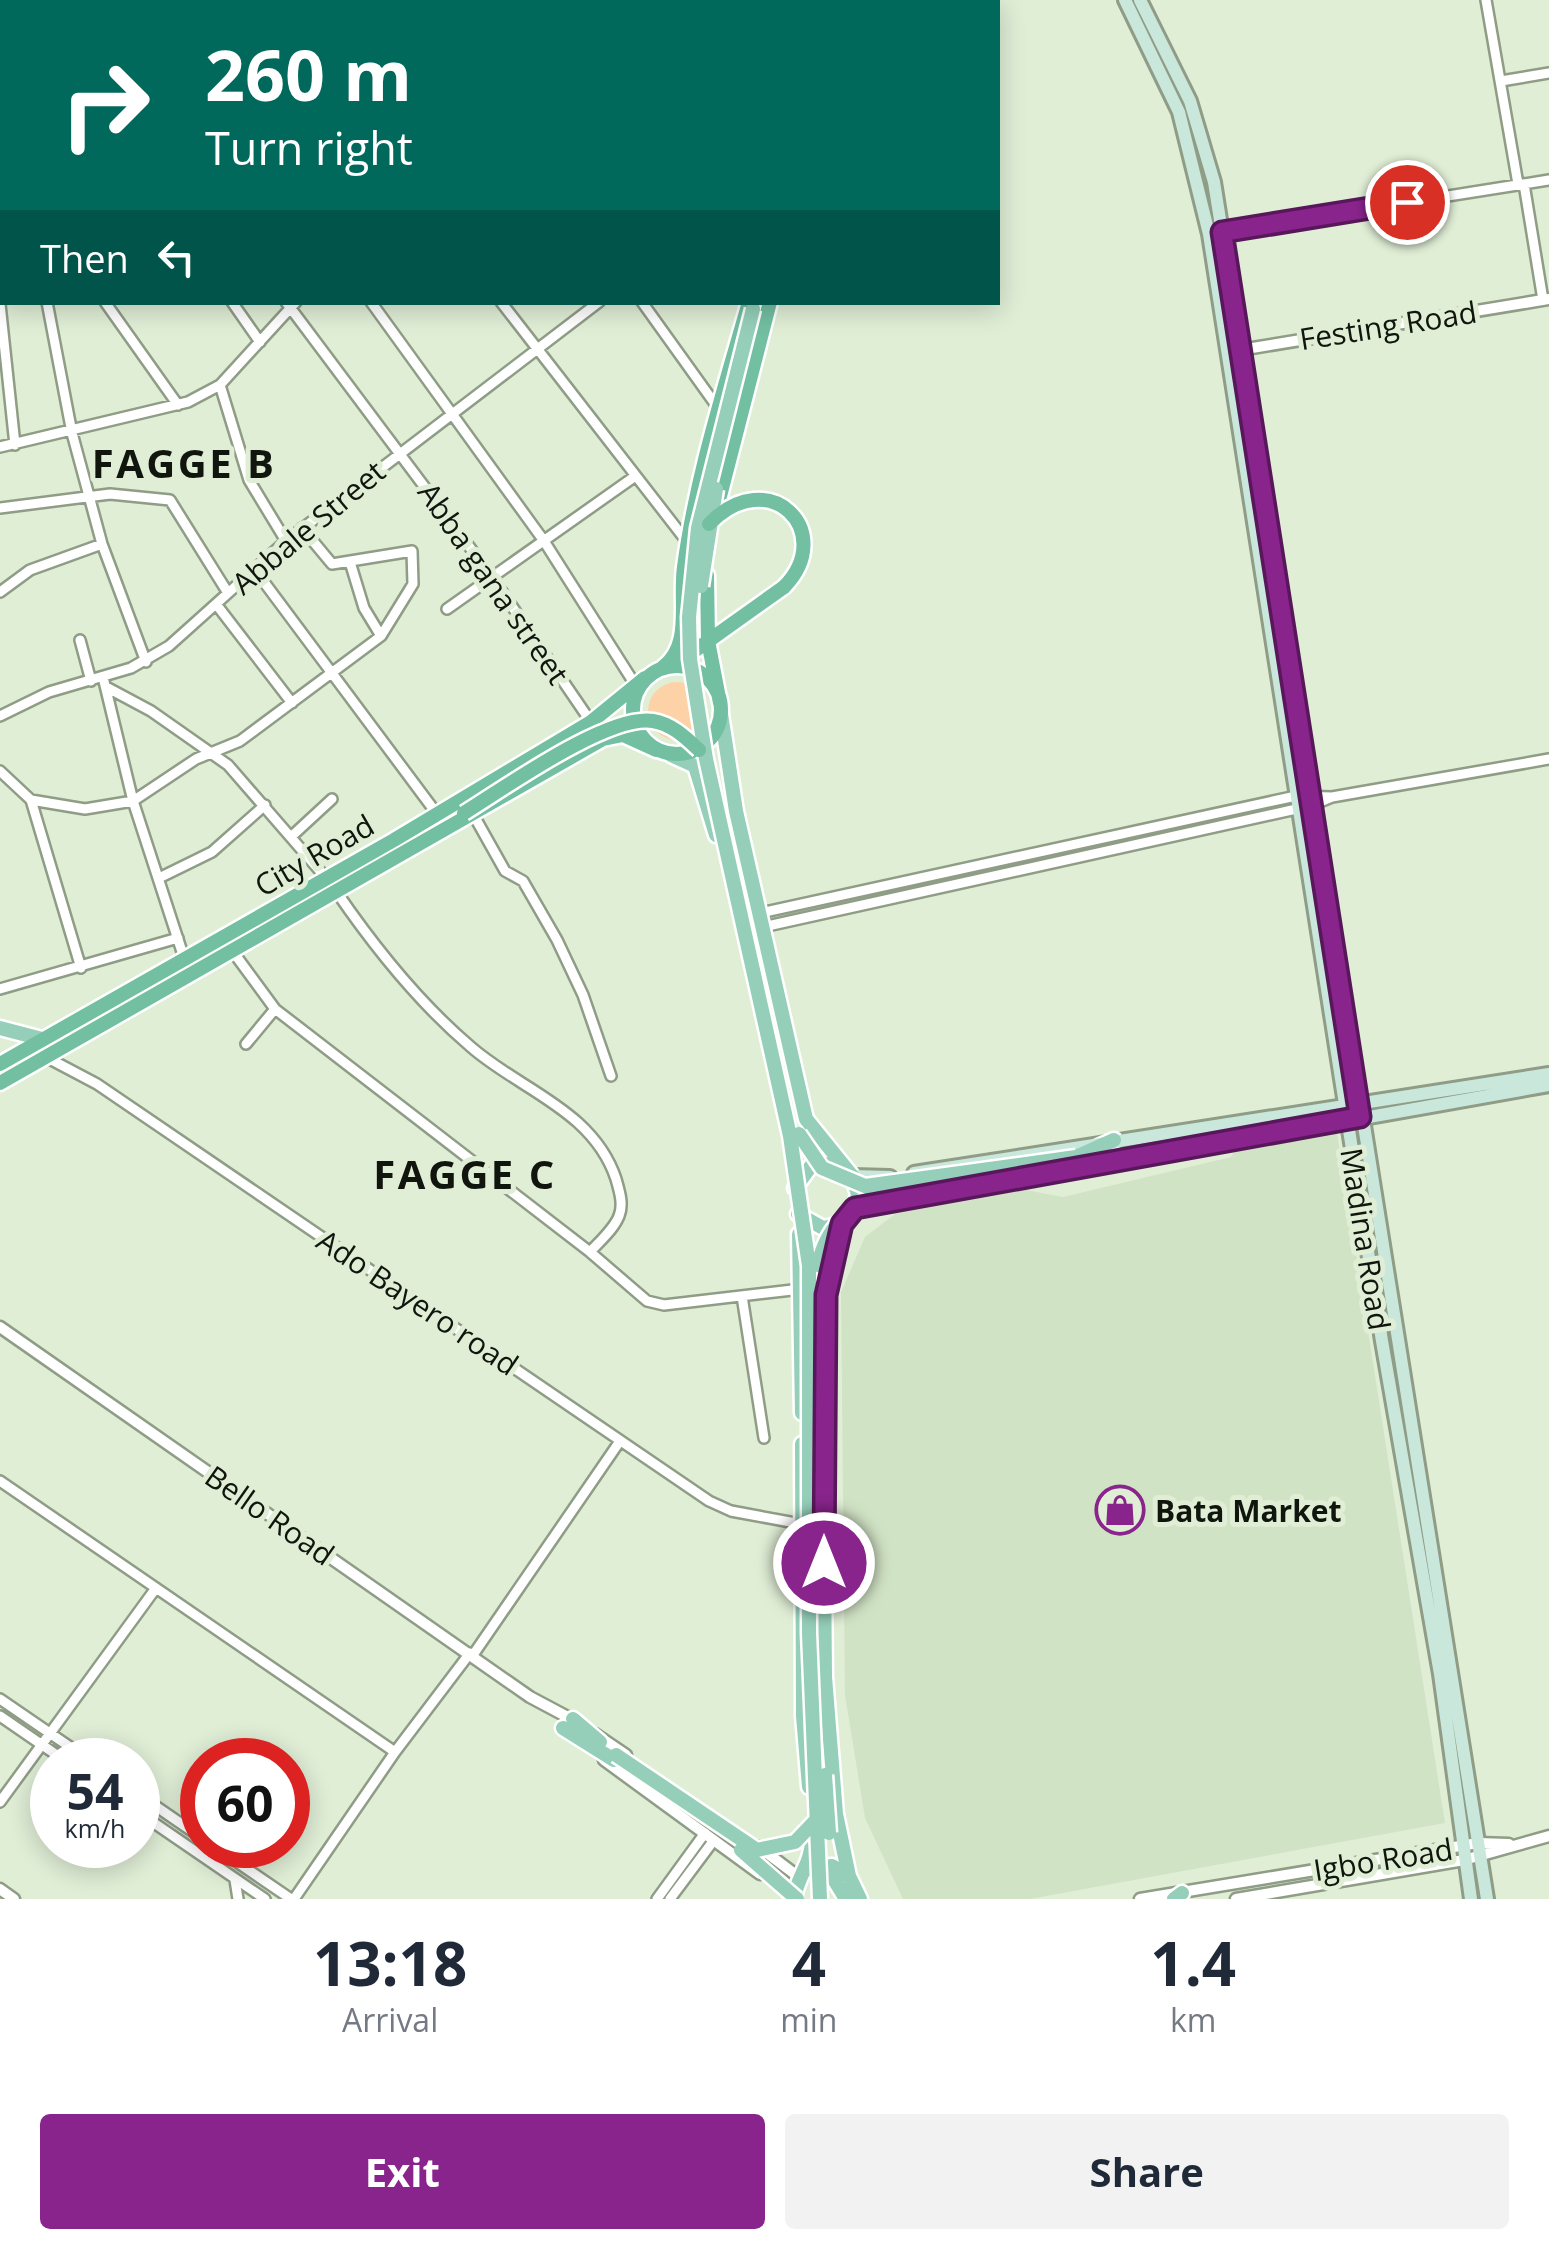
<!DOCTYPE html>
<style>
:root{--surface:#fff;--page:#f2f2f3;--text:#1f2937;--muted:#747a83;--accent:#89248c}
body{margin:0;font-family:"Open Sans",sans-serif;background:var(--page);color:var(--text);height:100vh;display:flex;flex-direction:column;font-size:38px;white-space:nowrap}
*{box-sizing:border-box;margin:0}
p{font-size:32px;color:var(--muted)}
.icon{flex:none;width:55px;height:55px;fill:none;stroke:currentColor;stroke-width:2;stroke-linecap:round;stroke-linejoin:round}
.map{position:relative;height:1899px;overflow:hidden}
.panel{display:flex;flex-direction:column;background:var(--surface);flex:1}
.panel>*{flex:none}
.top-card{position:absolute;left:0px;top:0px;width:1000px;height:305px;box-shadow:0 5px 25px #0003;background:#00695c;color:#fff;overflow:hidden}
.speed{position:absolute;left:30px;top:1738px;display:flex;gap:20px;font-size:50px;font-weight:700;text-align:center}
.speed>*{display:grid;place-content:center;width:130px;height:130px;border-radius:50%;background:var(--surface);box-shadow:0 5px 25px #0003;line-height:1}
.speed small{font-size:25px;font-weight:400}
.speed .limit{border:15px solid #d22;background:#fff;color:#111}
.pin{position:absolute;display:grid;place-items:center;width:85px;height:85px;color:#fff;margin:-42px;border:5px solid #fff;border-radius:50%;box-shadow:0 2px 10px #0007}
.me{position:absolute;width:110px;margin:-55px;rotate:0deg;stroke-linejoin:round;filter:drop-shadow(0 0 8px #0008)}
.turn{display:flex;align-items:center;gap:35px;height:210px;padding:0 40px;font-size:45px}
.turn .icon{width:130px;height:130px;stroke-width:2.5}
.turn b{display:block;font-size:70px;line-height:85px}
.then{display:flex;align-items:center;height:95px;padding:0 40px;background:#0003;gap:20px;font-size:38px}
.eta{display:flex;justify-content:space-evenly;align-items:center;height:170px;text-align:center}
.eta b{font-size:60px;font-weight:700;line-height:70px}
.button{display:flex;gap:20px;margin-top:auto;padding:20px 40px}
.button a{flex:1;height:115px;border-radius:10px;background:var(--accent);color:#fff;font-size:40px;font-weight:700;line-height:115px;text-align:center}
.button a+a{background:var(--page);color:var(--text)}
.map>svg:first-child{display:block}
.built{fill:#d1e3c5}
.green{fill:#fed2a7}
.lines{fill:none;stroke-linecap:round;stroke-linejoin:round}
.stream{stroke:#1b7c7d;stroke-width:2.5}
.minor-casing{stroke:#8f9c86;stroke-width:14}
.tertiary-casing{stroke:#8f9c86;stroke-width:15}
.secondary-casing{stroke:#8f9c86;stroke-width:18}
.primary-casing{stroke:#fff;stroke-width:19}
.trunk-casing{stroke:#fff;stroke-width:19}
.minor{stroke:#fff;stroke-width:9}
.tertiary{stroke:#fff;stroke-width:10}
.secondary{stroke:#cae7dc;stroke-width:12}
.primary{stroke:#95cfb9;stroke-width:14}
.trunk{stroke:#72bfa2;stroke-width:14}
.primary-bridge-casing{stroke:#fff;stroke-width:19;stroke-linecap:butt}
.trunk-bridge-casing{stroke:#fff;stroke-width:19;stroke-linecap:butt}
.primary-bridge{stroke:#95cfb9;stroke-width:14}
.trunk-bridge{stroke:#72bfa2;stroke-width:14}
.route-casing{stroke:#59175b;stroke-width:25}
.route{stroke:#89248c;stroke-width:18}
.labels{text-anchor:middle;dominant-baseline:central;stroke-width:10;stroke-linejoin:round;paint-order:stroke}
.street-label{font-size:30px;fill:#10150d;stroke:#e0eed6}
.poi-label{font-size:30px;font-weight:bold;fill:#10150d;stroke:#e0eed6;text-anchor:start}
.district-label{font-size:40px;font-weight:bold;letter-spacing:2.5px;fill:#10150d;stroke:#e0eed6}
</style>
<div class="map">
<svg width="1549" height="1899" viewBox="0 0 1549 1899">
<rect width="100%" height="100%" fill="#e0eed6"/>
<!-- built -->
<path class="built" d="M1336 1126 1445 1823 1030 1899H903L865 1818 845 1695 841 1292 865 1237 895 1214 1021 1189 1063 1197 1231 1157 1239 1144Z"/>
<!-- green -->
<path class="green" d="M648 711a29 29 0 1 1 58 0a29 29 0 1 1-58 0Z"/>
<g class="lines">
<!-- stream -->
<path class="stream" d="M154 2 155 0
M0 165 2 162"/>
<!-- minor casing -->
<g class="minor-casing">
<path id="minor" d="M145 0 148 2
M283 0 284 2
M496 0 498 2
M559 0 560 2
M693 0 696 2
M761 0 762 2
M1486 0 1518 184
M422 2 425 0
M707 2 710 0
M1501 81 1549 73
M1524 184 1543 300
M0 200 2 198
M1221 232 1549 180
M47 302 72 433 102 544 146 662
M105 302 178 405
M232 302 260 342
M286 302 492 577 593 725
M371 302 544 541 636 686
M501 302 688 543
M642 302 718 408
M0 304 15 445
M220 385 249 480 286 541
M0 447 188 402 220 385 296 302
M0 508 110 494 170 500 228 593
M350 562 364 608 381 636
M255 570 437 814
M0 592 30 570 102 544
M216 604 292 703
M447 609 634 477
M80 640 91 681
M103 677 133 801 185 961
M108 688 151 711 228 765 327 879
M0 716 49 692 131 668 169 646 286 541 599 302
M0 771 31 800 85 809 133 801 196 759 240 741 381 636 413 584 412 551 332 564 302 528
M1332 797 1549 759
M31 800 81 968
M473 814 505 871 523 881 557 940 583 995 611 1076
M293 835 332 799
M159 878 212 852 265 805
M336 891C375 948 418 1002 471 1047 520 1090 593 1110 616 1179 619 1190 624 1204 619 1216 614 1229 600 1241 590 1252
M760 913 1296 796 1332 797 1310 806 763 927
M231 949 275 1009 590 1252 647 1301 664 1305 801 1289
M0 989 178 938
M246 1044 275 1009
M44 1056 97 1084 709 1501 731 1511 801 1524
M742 1296 764 1438
M0 1481 395 1752
M473 1655 620 1441
M0 1699 89 1760
M0 1716 64 1760
M138 1794 202 1838
M0 1802 156 1588
M138 1812 265 1899
M212 1845 291 1899
M235 1880 238 1899
M294 1899 395 1752 470 1653
M657 1899 705 1833
M670 1899 714 1840"/>
</g>
<!-- tertiary casing -->
<g class="tertiary-casing">
<path id="tertiary" d="M1234 351 1549 299
M0 1327 530 1697 577 1722
M595 1734 626 1755
M604 1760 760 1874
M759 1847 800 1878
M0 1889 14 1899
M1140 1899 1478 1843 1509 1844
M1236 1899 1464 1860 1549 1836"/>
</g>
<!-- secondary casing -->
<g class="secondary-casing">
<path id="secondary" d="M1125 0 1179 112 1209 234 1382 1341 1440 1674 1471 1899
M1140 0 1190 101 1214 182 1487 1899
M38 2 40 0
M49 2 51 0
M0 50 2 47
M0 64 2 61
M914 1173 1549 1074
M852 1176 890 1177
M863 1207 1549 1085"/>
</g>
<!-- primary casing -->
<g class="primary-casing">
<path id="primary" d="M721 714 736 811 806 1119 852 1176 858 1194 855 1208 842 1224 829 1273 824 1563 825 1677 836 1814 849 1876 860 1899
M671 755 695 766 716 835
M0 1028 42 1039
M1076 1157 1114 1140
M1087 1160H1118
M795 1188 811 1166 830 1164
M798 1214 823 1228 842 1224
M799 1234 802 1413
M802 1444 803 1716 809 1787
M573 1719 600 1742
M563 1728 614 1760
M809 1869 832 1866 849 1876
M829 1871 846 1899
M794 1899C797 1876 812 1864 812 1839
M1174 1899 1182 1893"/>
</g>
<!-- trunk casing -->
<g class="trunk-casing">
<path id="trunk" d="M850 0 852 2
M904 2 907 0
M718 504 770 302
M707 575 708 641 720 703
M683 659 784 587
M633 710a44 44 0 1 1 88 0a44 44 0 1 1-88 0Z
M662 668C693 646 679 601 684 567 696 477 724 390 749 302
M0 1064 394 840 591 722 645 678
M0 1083 603 739 623 735 656 750"/>
</g>
<!-- minor -->
<use href="#minor" class="minor"/>
<!-- tertiary -->
<use href="#tertiary" class="tertiary"/>
<!-- secondary -->
<use href="#secondary" class="secondary"/>
<!-- primary -->
<use href="#primary" class="primary"/>
<!-- trunk -->
<use href="#trunk" class="trunk"/>
<!-- primary-bridge casing -->
<g class="primary-bridge-casing">
<path id="primary-bridge" d="M753 309 698 528 689 617 690 659 706 759 790 1136 809 1266V1633L820 1899
M701 586 716 489
M799 1134 822 1168 865 1186 1076 1157
M818 1265C827 1225 854 1199 894 1191
M616 1755 757 1850 795 1842 818 1818
M825 1775 829 1833
M741 1850 797 1899"/>
</g>
<!-- trunk-bridge casing -->
<g class="trunk-bridge-casing">
<path id="trunk-bridge" d="M709 524C769 462 838 532 784 587
M464 813C506 787 608 714 653 721 672 724 686 738 699 750"/>
</g>
<!-- primary-bridge -->
<use href="#primary-bridge" class="primary-bridge"/>
<!-- trunk-bridge -->
<use href="#trunk-bridge" class="trunk-bridge"/>
</g>
<g class="lines">
<!-- route casing -->
<g class="route-casing">
<path id="route" d="M824 1563 826 1295 842 1224 855 1208 1360 1117 1222 232 1407 202"/>
</g>
<!-- route -->
<use href="#route" class="route"/>
</g>
<!-- icons -->
<defs>
<g id="shop-ring" transform="scale(2.5)"><circle r="9.5" fill="#e0eed6" stroke="#89248c" stroke-width="1.5"/><path d="M-5-2.5h2.3a2.7 3.5 0 0 1 5.4 0H5L5.5 6h-11ZM-1.5-2.5h3a1.5 2.3 0 0 0-3 0Z" fill="#89248c"/></g>
</defs>
<g fill-rule="evenodd">
<use href="#shop-ring" x="1120" y="1510"/>
</g>
<g class="labels">
<!-- street labels -->
<g class="street-label">
<text transform="translate(1388 325) rotate(-9)">Festing Road</text>
<text transform="translate(308 527) rotate(-40)">Abbale Street</text>
<text transform="translate(494 583) rotate(55)">Abba gana street</text>
<text transform="translate(314 855) rotate(-30)">City Road</text>
<text transform="translate(1366 1239) rotate(81)">Madina Road</text>
<text transform="translate(418 1302) rotate(34)">Ado Bayero road</text>
<text transform="translate(270 1515) rotate(35)">Bello Road</text>
<text transform="translate(1383 1859) rotate(-9)">Igbo Road</text>
</g>
<!-- poi labels -->
<g class="poi-label">
<text x="1155" y="1510">Bata Market</text>
</g>
<!-- district labels -->
<g class="district-label">
<text x="184" y="462">FAGGE B</text>
<text x="465" y="1173">FAGGE C</text>
</g>
</g>
</svg>
<div class="speed"><div>54<small>km/h</small></div><div class="limit">60</div></div>
<div class="pin" style="left:1407px;top:202px;background:#d93025"><svg class="icon" aria-label="arrive" viewBox="0 0 24 24"><path d="M6 21V4h12l-3 4 3 4H6"/></svg></div>
<svg class="me" style="left:824px;top:1563px" viewBox="-20 -20 40 40"><circle r="17" fill="#89248c" stroke="#fff" stroke-width="3"/><path d="M0-11L8 9 0 5-8 9z" fill="#fff"/></svg>
<div class="top-card">
<div class="turn"><svg class="icon" aria-label="right" viewBox="0 0 24 24"><path d="M7 20v-9h11M14 6l5 5-5 5"/></svg><div><b>260 m</b>Turn right</div></div>
<div class="then">Then<svg class="icon" aria-label="left" viewBox="0 0 24 24"><path d="M17 20v-9H6M10 6l-5 5 5 5"/></svg></div>
</div>
</div>
<section class="panel">
<div class="eta">
<div><b>13:18</b><p>Arrival</p></div>
<div><b>4</b><p>min</p></div>
<div><b>1.4</b><p>km</p></div>
</div>
<div class="button"><a>Exit</a><a>Share</a></div>
</section>
